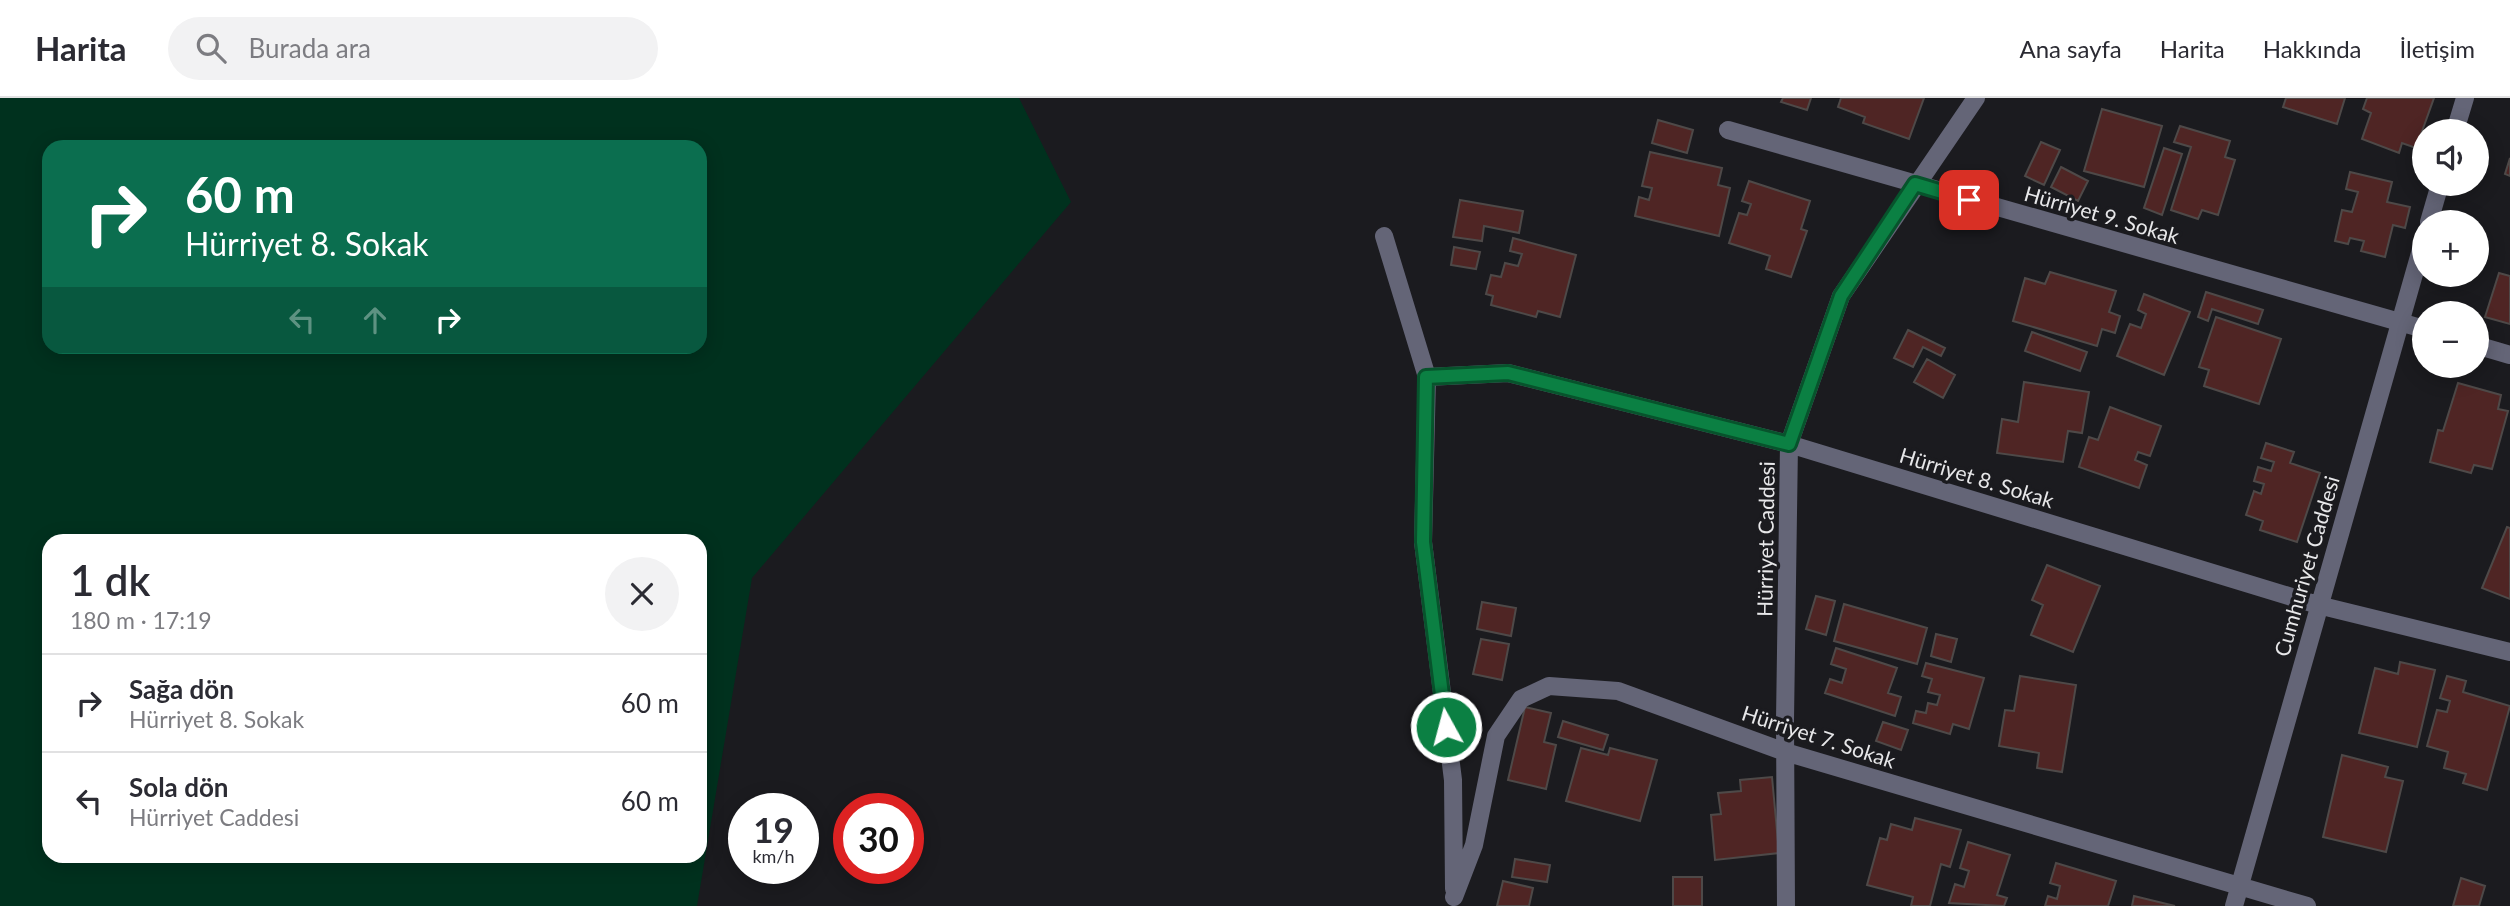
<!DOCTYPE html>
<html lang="tr">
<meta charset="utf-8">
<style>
:root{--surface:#fff;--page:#f2f2f3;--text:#2b2b33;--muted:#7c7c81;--line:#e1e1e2}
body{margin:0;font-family:Lato,sans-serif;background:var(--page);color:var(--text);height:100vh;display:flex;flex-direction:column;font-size:26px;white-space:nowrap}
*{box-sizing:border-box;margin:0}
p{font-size:23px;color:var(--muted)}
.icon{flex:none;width:38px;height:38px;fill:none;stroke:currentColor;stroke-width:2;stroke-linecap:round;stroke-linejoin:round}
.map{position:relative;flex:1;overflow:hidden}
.details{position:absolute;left:42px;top:436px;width:665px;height:329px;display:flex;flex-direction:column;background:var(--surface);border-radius:21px;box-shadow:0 4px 18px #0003}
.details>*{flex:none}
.banner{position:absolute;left:42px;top:42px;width:665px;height:214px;border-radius:21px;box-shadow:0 4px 18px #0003;background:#0b6e4f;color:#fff;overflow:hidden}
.tools{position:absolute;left:2412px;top:21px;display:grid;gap:14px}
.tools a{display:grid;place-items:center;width:77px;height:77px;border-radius:50%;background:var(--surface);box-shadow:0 4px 18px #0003;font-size:35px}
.speed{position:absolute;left:728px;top:695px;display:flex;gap:14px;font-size:35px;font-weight:700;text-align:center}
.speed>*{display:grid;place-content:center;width:91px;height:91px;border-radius:50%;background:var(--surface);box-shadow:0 4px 18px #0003;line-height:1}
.speed small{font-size:18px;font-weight:400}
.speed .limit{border:10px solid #d22;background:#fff;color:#111}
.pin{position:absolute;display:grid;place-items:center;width:60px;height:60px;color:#fff;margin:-30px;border-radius:14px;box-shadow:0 4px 10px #0006}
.me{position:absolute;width:77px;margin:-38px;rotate:353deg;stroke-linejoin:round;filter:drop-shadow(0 0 5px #0008)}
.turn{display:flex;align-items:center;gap:24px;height:147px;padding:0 28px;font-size:32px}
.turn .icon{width:91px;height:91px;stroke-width:2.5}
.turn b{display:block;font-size:49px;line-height:60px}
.lanes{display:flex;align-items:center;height:66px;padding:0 28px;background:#0003;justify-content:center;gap:35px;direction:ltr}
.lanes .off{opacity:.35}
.round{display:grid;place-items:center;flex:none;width:74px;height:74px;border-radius:37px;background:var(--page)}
.summary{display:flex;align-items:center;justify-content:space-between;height:119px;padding:0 28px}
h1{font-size:42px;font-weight:600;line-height:52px}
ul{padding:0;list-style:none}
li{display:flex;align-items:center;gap:21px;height:98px;padding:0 28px;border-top:2px solid var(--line)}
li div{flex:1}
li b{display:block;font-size:26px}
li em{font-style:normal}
header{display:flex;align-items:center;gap:42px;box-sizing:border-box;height:98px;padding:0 35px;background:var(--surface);border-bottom:2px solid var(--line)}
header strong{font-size:33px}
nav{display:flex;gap:38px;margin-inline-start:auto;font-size:24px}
.search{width:490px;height:63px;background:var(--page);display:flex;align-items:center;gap:18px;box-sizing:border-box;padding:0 24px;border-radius:38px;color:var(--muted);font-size:26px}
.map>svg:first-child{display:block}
.green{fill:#00311e;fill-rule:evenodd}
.building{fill:#4f2524;stroke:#4e4948;stroke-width:2}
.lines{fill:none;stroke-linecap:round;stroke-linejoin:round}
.street{stroke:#646577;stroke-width:18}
.route-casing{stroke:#07532c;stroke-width:18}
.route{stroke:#0b8043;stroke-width:12}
.labels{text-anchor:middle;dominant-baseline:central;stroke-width:7;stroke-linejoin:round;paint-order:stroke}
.street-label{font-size:21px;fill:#e7e7e9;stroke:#1b1b1f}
</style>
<header>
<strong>Harita</strong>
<div class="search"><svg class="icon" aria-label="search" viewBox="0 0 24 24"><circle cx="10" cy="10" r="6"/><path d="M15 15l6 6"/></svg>Burada ara</div>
<nav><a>Ana sayfa</a><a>Harita</a><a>Hakkında</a><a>İletişim</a></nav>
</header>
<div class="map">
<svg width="2510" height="808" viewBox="0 0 2510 808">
<rect width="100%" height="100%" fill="#1b1b1f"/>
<!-- green -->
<path class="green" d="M0 0H1019L1071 104 752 480 697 808H0ZM49 49H700V248H49ZM49 443H700V758H49Z"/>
<!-- building -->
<path class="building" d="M1783 0H1811L1807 12 1781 4Z
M1841 0H1924L1909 41 1863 25 1865 19 1838 9Z
M2286 0H2345L2337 26 2283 9Z
M2367 0H2434L2416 50 2402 45 2399 55 2362 41 2371 15 2363 11Z
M2102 11 2162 28 2144 89 2084 73Z
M1658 22 1693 32 1687 55 1652 45Z
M2180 28 2230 43 2225 59 2235 62 2218 117 2202 112 2198 121 2171 112 2191 49 2174 44Z
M2041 44 2060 52 2044 87 2025 78Z
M2164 50 2182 56 2162 117 2144 110Z
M1650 54 1722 70 1718 87 1730 90 1719 138 1635 118 1639 99 1649 102 1652 90 1642 88Z
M2510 60V78L2505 76Z
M2061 69 2088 83 2078 103 2051 89Z
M2350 74 2392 84 2387 104 2410 109 2405 130 2393 127 2385 159 2361 153 2364 143 2350 140 2348 146 2335 143 2342 112 2352 114 2358 94 2346 91Z
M1749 83 1810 103 1801 131 1807 133 1791 179 1766 171 1770 158 1729 145 1739 115 1747 117 1751 106 1742 103Z
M1460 102 1523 113 1519 135 1484 128 1482 143 1453 139Z
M1513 140 1576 157 1560 219 1538 213 1536 219 1491 207 1493 198 1486 196 1491 177 1501 179 1505 165 1518 168 1522 156 1510 153Z
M1454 149 1480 154 1476 171 1451 167Z
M2050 174 2116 193 2109 214 2120 218 2115 235 2102 231 2097 248 2013 223 2025 180 2045 186Z
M2499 175 2510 178V226L2485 219Z
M2206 194 2263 212 2258 226 2212 211 2208 223 2198 219Z
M2144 196 2190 214 2164 277 2117 258 2130 226 2141 230 2146 216 2138 212Z
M2216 219 2281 241 2259 306 2204 288 2209 272 2199 269Z
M1908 232 1945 250 1941 258 1923 249 1913 269 1894 260Z
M2032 234 2087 254 2080 273 2025 253Z
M1927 261 1955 277 1943 300 1914 284Z
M2024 284 2089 294 2082 335 2068 333 2063 364 1997 355 2002 321 2018 324Z
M2458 285 2501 297 2498 311 2508 313 2492 371 2474 367 2471 375 2430 364 2438 332 2443 333Z
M2110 309 2161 328 2150 358 2138 354 2135 362 2147 367 2139 390 2079 369 2089 339 2098 342Z
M2266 345 2294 354 2290 365 2320 375 2297 444 2260 432 2263 423 2246 417 2254 393 2261 396 2264 386 2254 383 2258 369 2271 373 2274 364 2261 360Z
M2507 429 2510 430V501L2482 490Z
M2047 467 2100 488 2073 554 2031 537 2043 507 2032 502Z
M1816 498 1835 503 1826 537 1806 531Z
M1482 504 1516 510 1511 538 1477 531Z
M1844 506 1927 530 1917 566 1834 543Z
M1936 536 1957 541 1951 564 1931 558Z
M1481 541 1509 546 1502 582 1473 576Z
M1836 550 1897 570 1888 595 1901 599 1895 618 1825 595 1830 581 1842 585 1846 571 1831 566Z
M2400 564 2435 572 2417 649 2359 635 2375 570 2398 576Z
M1926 565 1984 580 1969 631 1953 626 1950 636 1913 625 1916 613 1926 615 1928 605 1937 607 1940 597 1928 594 1932 581 1922 578Z
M2020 578 2076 587 2062 674 2037 670 2039 655 1999 648 2005 612 2014 613Z
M2447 578 2466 583 2463 594 2510 608 2487 692 2463 685 2466 676 2444 670 2448 654 2427 648 2437 612 2447 614 2450 603 2440 600Z
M1525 609 1551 615 1544 644 1556 647 1546 691 1508 682Z
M1563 623 1608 637 1603 652 1558 639Z
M1883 624 1908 632 1901 652 1876 643Z
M1581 650 1608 657 1610 650 1657 662 1640 723 1566 703Z
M2342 657 2388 669 2385 679 2403 683 2386 754 2323 739Z
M1772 679 1779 755 1715 762 1711 717 1721 716 1718 695 1741 693 1740 682Z
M1915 720 1961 732 1950 769 1941 766 1930 808H1911L1913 799 1867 787 1880 740 1887 742 1891 726 1912 732Z
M1968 744 2010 757 1997 797 2007 800 2004 808 1949 805 1955 786 1964 789 1969 773 1960 770Z
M1515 761 1550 767 1547 784 1512 779Z
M2056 765 2116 783 2108 808H2045L2048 798 2057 801 2060 788 2050 785Z
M1673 779H1702V808H1673Z
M2461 780 2485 788 2479 808H2453Z
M1503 783 1533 790 1529 808H1497Z
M2134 798 2175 808H2132Z"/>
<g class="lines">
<!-- street -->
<path class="street" d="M1728 32 2424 231
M2455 33 2465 0
M2429 124 2440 86
M1384 138 1427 279 1423 444 1453 682 1454 791
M2476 247 2510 257
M1427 279 1508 275 1789 346 2318 507 2510 554
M1454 799 1474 747 1496 638 1521 601 1549 588 1618 593 1785 654 2307 808
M1786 808 1785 622 1789 346 1841 198 1976 0
M2234 808 2424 141"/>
</g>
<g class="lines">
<!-- route casing -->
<g class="route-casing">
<path id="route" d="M1446 629 1423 444 1426 279 1508 275 1789 346 1841 198 1915 86 1969 102"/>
</g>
<!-- route -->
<use href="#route" class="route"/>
</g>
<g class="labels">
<!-- street labels -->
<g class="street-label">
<text transform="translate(2102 116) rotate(16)">Hürriyet 9. Sokak</text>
<text transform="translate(1977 379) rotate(17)">Hürriyet 8. Sokak</text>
<text transform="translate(1765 441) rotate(-89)">Hürriyet Caddesi</text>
<text transform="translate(2306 468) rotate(-74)">Cumhuriyet Caddesi</text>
<text transform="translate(1819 638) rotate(18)">Hürriyet 7. Sokak</text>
</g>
</g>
</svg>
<div class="tools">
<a><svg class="icon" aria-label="sound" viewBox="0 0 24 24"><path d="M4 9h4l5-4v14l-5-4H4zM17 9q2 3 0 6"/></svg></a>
<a>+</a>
<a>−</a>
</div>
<div class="speed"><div>19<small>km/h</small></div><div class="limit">30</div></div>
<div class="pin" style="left:1969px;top:102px;background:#d93025"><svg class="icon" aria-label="arrive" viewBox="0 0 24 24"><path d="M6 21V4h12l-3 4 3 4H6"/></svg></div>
<svg class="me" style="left:1446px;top:629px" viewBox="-20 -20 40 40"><circle r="17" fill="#0b8043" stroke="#fff" stroke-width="3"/><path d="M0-11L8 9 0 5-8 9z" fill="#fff"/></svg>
<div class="banner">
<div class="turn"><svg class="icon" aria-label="right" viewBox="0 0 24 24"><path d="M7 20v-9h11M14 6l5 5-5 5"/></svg><div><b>60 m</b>Hürriyet 8. Sokak</div></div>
<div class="lanes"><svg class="icon off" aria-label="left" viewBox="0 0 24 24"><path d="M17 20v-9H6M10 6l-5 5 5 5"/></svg><svg class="icon off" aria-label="ahead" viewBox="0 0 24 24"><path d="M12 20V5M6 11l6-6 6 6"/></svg><svg class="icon" aria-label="right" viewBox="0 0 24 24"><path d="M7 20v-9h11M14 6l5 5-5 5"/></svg></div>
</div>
<section class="details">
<div class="summary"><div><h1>1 dk</h1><p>180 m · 17:19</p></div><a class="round"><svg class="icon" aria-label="close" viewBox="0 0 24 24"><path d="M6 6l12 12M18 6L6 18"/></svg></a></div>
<ul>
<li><svg class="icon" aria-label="right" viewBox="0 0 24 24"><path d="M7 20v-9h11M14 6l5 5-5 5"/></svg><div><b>Sağa dön</b><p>Hürriyet 8. Sokak</p></div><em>60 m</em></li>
<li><svg class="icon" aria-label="left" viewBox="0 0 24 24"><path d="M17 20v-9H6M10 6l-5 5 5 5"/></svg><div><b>Sola dön</b><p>Hürriyet Caddesi</p></div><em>60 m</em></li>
</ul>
</section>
</div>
